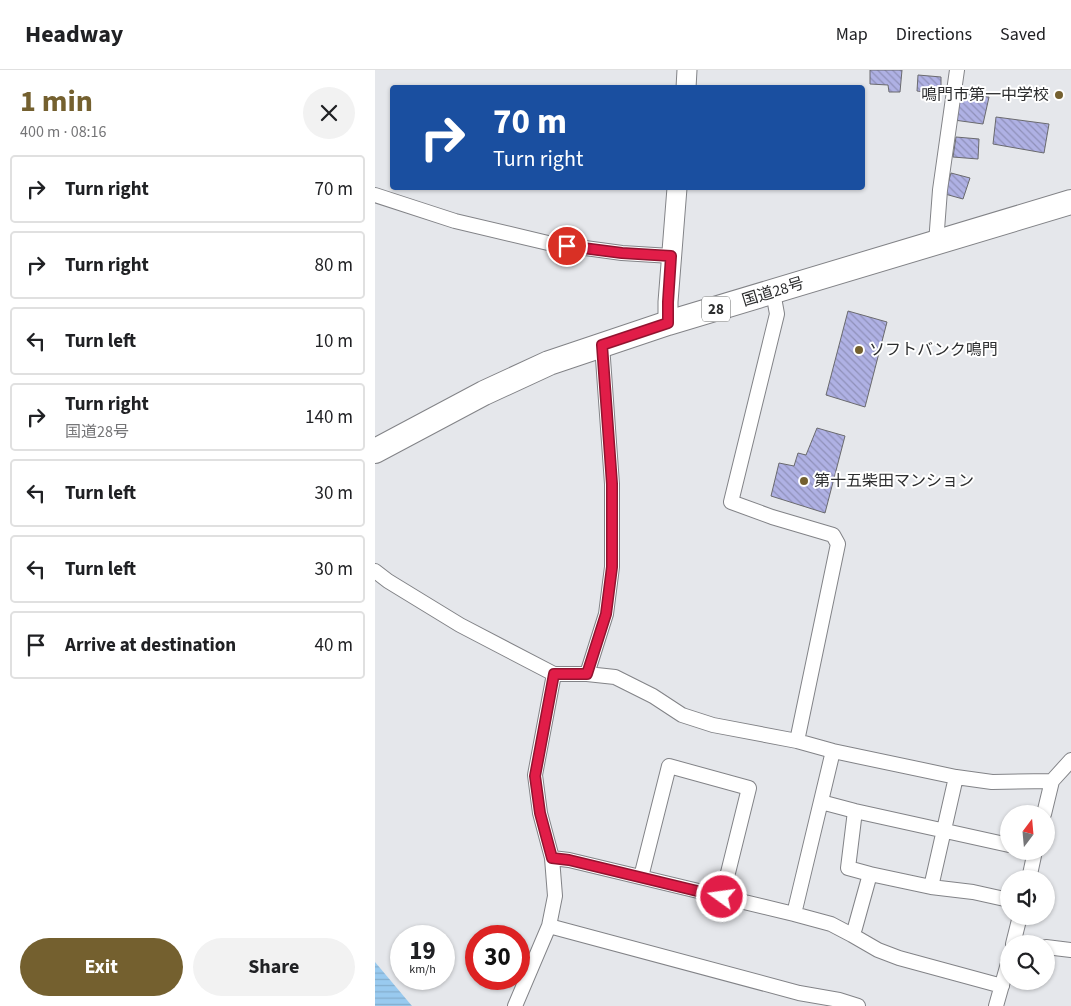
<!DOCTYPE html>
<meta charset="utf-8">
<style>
:root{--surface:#fff;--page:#f2f2f2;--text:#202124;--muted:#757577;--line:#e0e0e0;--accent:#74602f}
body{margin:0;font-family:"Source Sans 3","Noto Sans JP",sans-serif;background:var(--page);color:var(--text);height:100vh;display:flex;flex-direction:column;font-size:19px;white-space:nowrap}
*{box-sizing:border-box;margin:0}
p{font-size:16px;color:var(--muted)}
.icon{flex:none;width:28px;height:28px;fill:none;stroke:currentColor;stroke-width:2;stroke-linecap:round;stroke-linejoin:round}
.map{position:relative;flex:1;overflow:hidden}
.side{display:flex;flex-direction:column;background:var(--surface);width:375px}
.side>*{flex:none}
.top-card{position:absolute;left:15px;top:15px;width:475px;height:105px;border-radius:5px;box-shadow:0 1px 4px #0004;background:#1a4fa0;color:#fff;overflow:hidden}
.needle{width:32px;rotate:16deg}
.buttons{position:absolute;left:625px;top:735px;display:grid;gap:10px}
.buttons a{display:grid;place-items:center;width:55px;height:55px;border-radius:50%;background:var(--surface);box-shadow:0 1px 4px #0004;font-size:25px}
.speed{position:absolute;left:15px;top:855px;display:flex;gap:10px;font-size:25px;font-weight:700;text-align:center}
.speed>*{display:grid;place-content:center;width:65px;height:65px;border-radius:50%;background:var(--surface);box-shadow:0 1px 4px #0004;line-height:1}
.speed small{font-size:12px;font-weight:400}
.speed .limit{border:8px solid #d22;background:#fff;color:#111}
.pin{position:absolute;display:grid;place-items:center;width:42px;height:42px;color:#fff;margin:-21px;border:2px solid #fff;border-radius:50%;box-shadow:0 1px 5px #0007}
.me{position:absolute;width:55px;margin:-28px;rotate:284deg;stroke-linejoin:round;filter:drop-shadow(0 0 4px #0008)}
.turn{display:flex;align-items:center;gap:18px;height:105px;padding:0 20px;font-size:22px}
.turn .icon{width:65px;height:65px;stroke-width:2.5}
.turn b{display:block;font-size:35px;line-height:42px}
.round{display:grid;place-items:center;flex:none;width:52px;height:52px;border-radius:26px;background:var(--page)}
.overview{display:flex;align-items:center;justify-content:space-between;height:85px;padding:0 20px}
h1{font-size:30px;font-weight:700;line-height:38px;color:var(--accent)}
.action{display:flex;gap:10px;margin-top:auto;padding:10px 20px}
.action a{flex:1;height:58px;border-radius:30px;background:var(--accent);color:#fff;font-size:20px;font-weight:700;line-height:58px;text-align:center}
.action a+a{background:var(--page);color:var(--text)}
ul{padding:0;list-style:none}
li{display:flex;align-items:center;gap:15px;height:68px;margin:0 10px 8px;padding:0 10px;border:2px solid var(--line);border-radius:5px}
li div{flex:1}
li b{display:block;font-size:19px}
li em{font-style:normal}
header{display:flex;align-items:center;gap:30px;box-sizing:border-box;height:70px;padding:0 25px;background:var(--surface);border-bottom:1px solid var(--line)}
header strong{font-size:24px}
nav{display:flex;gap:28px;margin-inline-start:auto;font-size:18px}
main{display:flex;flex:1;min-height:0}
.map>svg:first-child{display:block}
.water{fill:url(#water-rules)}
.building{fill:url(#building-back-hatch);stroke:#6a6a6e}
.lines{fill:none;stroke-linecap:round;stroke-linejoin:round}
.street-casing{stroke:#828387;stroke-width:16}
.secondary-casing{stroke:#828387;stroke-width:21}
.highway-casing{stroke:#828387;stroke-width:26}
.street{stroke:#fff;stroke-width:14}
.secondary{stroke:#fff;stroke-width:19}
.highway{stroke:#fff;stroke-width:24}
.route-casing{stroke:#92132f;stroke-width:12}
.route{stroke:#e11d48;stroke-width:9}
.poi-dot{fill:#74602f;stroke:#fff;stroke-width:2}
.labels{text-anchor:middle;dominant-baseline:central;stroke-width:4;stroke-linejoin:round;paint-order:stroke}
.shield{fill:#fff;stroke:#6b6c6d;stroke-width:1}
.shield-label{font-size:15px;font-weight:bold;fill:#2c2d2e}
.poi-label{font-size:16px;fill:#2c2d2e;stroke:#fff;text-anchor:start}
.street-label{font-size:16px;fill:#2c2d2e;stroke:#fff}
</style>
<header>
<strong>Headway</strong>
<nav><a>Map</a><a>Directions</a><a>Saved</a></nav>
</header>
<main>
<section class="side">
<div class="overview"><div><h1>1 min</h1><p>400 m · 08:16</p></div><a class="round"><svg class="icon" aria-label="close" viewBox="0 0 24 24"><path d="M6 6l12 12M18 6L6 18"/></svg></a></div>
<ul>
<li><svg class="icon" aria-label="right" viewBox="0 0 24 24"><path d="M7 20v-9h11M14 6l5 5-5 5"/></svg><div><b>Turn right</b></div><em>70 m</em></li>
<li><svg class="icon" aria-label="right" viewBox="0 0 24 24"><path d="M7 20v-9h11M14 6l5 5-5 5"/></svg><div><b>Turn right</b></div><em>80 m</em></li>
<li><svg class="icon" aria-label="left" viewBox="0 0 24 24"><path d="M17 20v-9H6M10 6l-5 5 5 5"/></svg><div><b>Turn left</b></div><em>10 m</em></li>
<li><svg class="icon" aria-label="right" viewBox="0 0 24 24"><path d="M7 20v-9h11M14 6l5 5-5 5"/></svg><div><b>Turn right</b><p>国道28号</p></div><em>140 m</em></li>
<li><svg class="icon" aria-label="left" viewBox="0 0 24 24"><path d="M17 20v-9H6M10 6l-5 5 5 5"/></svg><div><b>Turn left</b></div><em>30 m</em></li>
<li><svg class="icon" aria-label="left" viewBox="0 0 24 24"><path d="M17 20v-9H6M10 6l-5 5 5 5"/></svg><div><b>Turn left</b></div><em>30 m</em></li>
<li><svg class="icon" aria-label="arrive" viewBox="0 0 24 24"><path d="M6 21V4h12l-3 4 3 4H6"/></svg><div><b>Arrive at destination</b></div><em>40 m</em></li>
</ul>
<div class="action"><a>Exit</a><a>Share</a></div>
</section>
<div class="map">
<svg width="696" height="936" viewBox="0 0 696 936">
<defs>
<pattern id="water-rules" width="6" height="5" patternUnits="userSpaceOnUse" patternTransform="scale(1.25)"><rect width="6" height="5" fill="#99caef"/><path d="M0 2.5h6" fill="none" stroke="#84aecd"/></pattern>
<pattern id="building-back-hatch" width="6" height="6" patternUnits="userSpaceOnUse" patternTransform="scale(1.25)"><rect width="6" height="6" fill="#afb1e4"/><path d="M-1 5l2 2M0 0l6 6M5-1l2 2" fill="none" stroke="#8f90b9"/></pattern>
</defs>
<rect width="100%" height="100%" fill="#e5e7eb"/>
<!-- water -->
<path class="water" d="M0 892 37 936H0Z"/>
<!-- building -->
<path class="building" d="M495 0H527L525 22H514L513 15 495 14Z
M543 5 566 7V19L558 18 557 23 542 21Z
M583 23 614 27 608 54 579 50Z
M621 47 674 54 669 83 618 74Z
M581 67 604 69 603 89 578 87Z
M576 103 595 108 588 129 570 124Z
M473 241 512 252 490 337 451 325Z
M442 358 470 366 450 443 396 426 404 393 419 396 423 383 431 385Z"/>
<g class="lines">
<!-- street casing -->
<g class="street-casing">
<path id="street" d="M0 125 80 151 173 173 247 183 296 186
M561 173 565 120 582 0
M398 222 402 244 356 432 397 447 458 465 463 474 422 671
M0 501 13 511 85 555 179 604H212L240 607 278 626 307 645 338 655 422 671 458 681 581 707 617 712 677 711
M212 604 231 544 237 497V414L227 275
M446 732 480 741 634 775
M480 741 473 798 495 804 556 817 598 822 634 830
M669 744 677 711 696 690
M177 788 194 790 419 844 456 854 477 865
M495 804 480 858 477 865 503 880 524 888 627 916
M266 807 294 696 374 718 347 827
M654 809 660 781
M556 817 581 707
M419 844 458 681
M174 856 424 923 464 930 483 936
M638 874 645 846
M671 877 696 880
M140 936 174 856 180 826 177 788 165 743 160 705 179 604
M621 936 634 890"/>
</g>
<!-- secondary casing -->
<g class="secondary-casing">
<path id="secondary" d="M311 18 312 0
M293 253V232L302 118"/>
</g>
<!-- highway casing -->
<g class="highway-casing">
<path id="highway" d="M0 381 109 323 174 293 293 253 696 132"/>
</g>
<!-- street -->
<use href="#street" class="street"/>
<!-- secondary -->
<use href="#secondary" class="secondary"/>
<!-- highway -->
<use href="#highway" class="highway"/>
</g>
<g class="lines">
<!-- route casing -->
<g class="route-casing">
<path id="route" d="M192 176 247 183 296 186 293 232V253L227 275 237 414V497L231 544 212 604H179L160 706 165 743 177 788 194 790 347 827"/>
</g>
<!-- route -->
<use href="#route" class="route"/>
</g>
<!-- markers -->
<g class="poi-dot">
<circle cx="684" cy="25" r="5"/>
<circle cx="484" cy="280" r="5"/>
<circle cx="429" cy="411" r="5"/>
</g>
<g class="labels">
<!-- shield labels -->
<rect class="shield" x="327" y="226.5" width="28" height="25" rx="4"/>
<g class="shield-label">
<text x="341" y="239">28</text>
</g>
<!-- poi labels -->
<g class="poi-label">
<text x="674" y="25" text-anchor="end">鳴門市第一中学校</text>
<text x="494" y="280">ソフトバンク鳴門</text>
<text x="439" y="411">第十五柴田マンション</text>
</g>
<!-- street labels -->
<g class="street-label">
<text transform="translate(398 222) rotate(-17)">国道28号</text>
</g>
</g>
</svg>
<div class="buttons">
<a><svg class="needle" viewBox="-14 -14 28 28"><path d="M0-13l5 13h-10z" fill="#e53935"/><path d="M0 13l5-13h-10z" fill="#757577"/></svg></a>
<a><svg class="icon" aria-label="sound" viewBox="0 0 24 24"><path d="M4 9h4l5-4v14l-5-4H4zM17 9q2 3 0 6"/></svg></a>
<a><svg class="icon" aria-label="search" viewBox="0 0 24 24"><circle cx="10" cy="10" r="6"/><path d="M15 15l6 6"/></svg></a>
</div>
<div class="speed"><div>19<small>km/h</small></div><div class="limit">30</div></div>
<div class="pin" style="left:192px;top:176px;background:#d93025"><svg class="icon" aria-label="arrive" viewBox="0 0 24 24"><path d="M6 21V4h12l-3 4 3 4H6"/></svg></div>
<svg class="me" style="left:347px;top:827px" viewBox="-20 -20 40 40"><circle r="17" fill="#e11d48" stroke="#fff" stroke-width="3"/><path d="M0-11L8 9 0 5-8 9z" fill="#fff"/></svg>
<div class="top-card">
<div class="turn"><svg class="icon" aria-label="right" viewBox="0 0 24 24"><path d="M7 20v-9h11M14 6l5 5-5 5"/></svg><div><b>70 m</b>Turn right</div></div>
</div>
</div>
</main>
